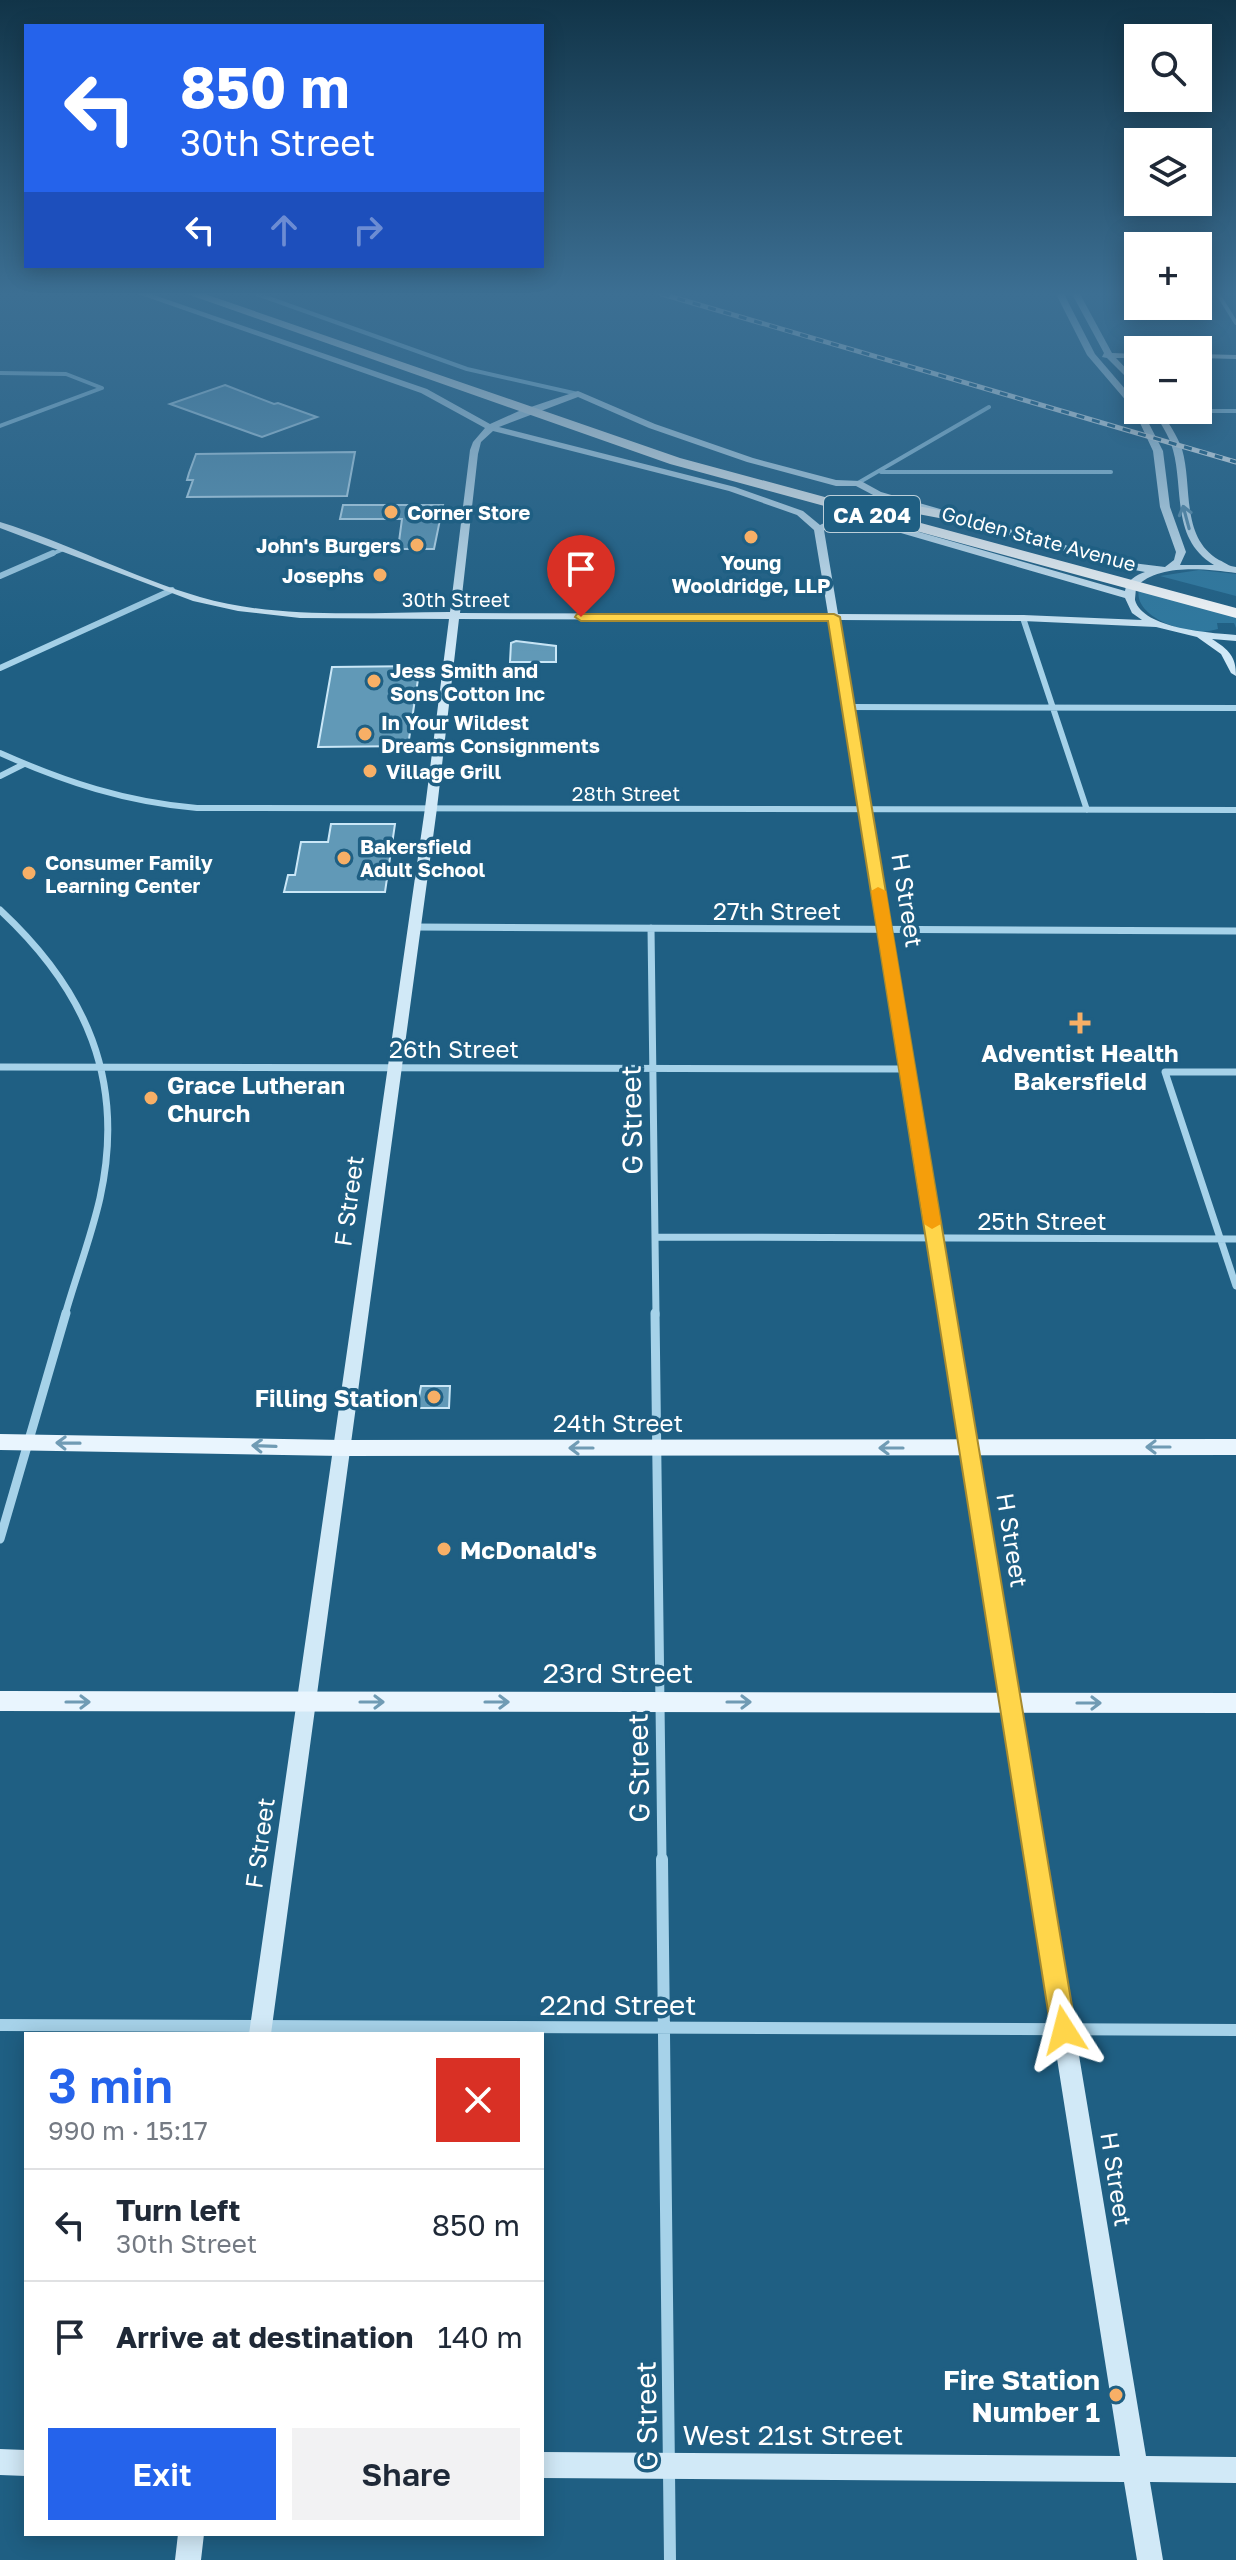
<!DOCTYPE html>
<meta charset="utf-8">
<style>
:root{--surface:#fff;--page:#f2f2f3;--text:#1f2937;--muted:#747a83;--line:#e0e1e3;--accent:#2563eb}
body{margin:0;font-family:"Golos Text",sans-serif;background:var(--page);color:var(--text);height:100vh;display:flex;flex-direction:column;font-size:30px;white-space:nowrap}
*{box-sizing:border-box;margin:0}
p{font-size:26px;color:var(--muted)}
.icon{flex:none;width:44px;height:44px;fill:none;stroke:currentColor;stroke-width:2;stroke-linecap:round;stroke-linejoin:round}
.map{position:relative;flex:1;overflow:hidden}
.details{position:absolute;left:24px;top:2032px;width:520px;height:504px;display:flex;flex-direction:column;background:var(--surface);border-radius:0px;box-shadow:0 4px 20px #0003}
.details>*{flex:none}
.banner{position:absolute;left:24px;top:24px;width:520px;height:244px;border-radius:0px;box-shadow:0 4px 20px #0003;background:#2563eb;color:#fff;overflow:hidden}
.tools{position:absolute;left:1124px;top:24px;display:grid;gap:16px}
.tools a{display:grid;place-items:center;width:88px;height:88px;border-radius:0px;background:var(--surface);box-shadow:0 4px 20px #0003;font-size:40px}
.pin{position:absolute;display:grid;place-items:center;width:68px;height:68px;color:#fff;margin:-82px -34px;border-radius:50% 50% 50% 0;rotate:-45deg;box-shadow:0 0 8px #0007}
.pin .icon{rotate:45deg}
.me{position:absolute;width:88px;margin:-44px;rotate:351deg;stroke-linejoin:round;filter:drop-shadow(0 0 6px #0008)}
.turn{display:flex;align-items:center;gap:28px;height:168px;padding:0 24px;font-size:36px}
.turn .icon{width:104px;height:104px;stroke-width:2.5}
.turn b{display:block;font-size:56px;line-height:68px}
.lanes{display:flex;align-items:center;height:76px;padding:0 24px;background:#0003;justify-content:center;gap:40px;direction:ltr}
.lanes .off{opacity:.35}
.round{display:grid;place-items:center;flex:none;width:84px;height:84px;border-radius:0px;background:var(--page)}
.overview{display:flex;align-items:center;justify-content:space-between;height:136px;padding:0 24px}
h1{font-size:48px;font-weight:600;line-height:60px;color:var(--accent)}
.cta{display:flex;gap:16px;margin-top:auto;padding:16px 24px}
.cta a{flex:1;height:92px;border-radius:0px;background:var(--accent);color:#fff;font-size:32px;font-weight:600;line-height:92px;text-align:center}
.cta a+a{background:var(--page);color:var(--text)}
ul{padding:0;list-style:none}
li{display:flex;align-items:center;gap:24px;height:112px;padding:0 24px;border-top:2px solid var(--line)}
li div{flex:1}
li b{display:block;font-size:30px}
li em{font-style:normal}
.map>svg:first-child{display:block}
.green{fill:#2f799f}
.building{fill:#6199b7;stroke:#cae7f7;stroke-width:2}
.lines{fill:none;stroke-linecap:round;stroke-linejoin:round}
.street-far4{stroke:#a6d2e9;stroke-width:4}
.street-far3{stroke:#a6d2e9;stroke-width:6}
.street-far2{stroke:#a6d2e9;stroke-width:7}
.street-far1{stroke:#a6d2e9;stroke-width:9}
.street{stroke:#a6d2e9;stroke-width:12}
.secondary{fill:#d1e9f7;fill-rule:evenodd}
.primary{fill:#e9f5fe;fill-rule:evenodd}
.highway{fill:#fff;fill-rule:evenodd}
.rail-casing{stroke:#fff;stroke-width:5}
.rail{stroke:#1f5f83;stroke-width:3;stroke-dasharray:8;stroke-linecap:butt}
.oneway{stroke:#5d8fac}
.oneway2{stroke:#709bb4}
.route{fill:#ffd54a;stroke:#a68a30;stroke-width:2}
.slow{fill:#f59e0b}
.poi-dot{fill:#f7af66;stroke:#1f5f83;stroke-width:3}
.labels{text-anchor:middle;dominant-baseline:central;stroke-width:7;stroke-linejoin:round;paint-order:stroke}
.far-poi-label{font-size:20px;font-weight:bold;fill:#fff;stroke:#1f5f83;text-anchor:start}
.far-street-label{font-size:20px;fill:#fff;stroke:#1f5f83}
.shield{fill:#1f5f83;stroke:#bccfda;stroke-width:2}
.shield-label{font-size:22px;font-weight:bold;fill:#fff}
.street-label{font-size:24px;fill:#fff;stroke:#1f5f83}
.poi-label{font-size:24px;font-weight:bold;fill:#fff;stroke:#1f5f83;text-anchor:start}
.near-street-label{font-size:28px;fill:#fff;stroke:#1f5f83}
.near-poi-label{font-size:28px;font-weight:bold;fill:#fff;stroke:#1f5f83;text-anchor:end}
</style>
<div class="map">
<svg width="1236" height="2560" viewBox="0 0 1236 2560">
<rect width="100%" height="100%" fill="#1f5f83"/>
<!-- green -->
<path class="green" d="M1199 570 1236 574V596L1160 576Z
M1139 589 1236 616V628L1234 623H1217L1218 629C1213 630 1205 632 1200 632 1178 631 1133 615 1139 589Z"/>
<!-- building -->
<path class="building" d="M225 385 274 404 278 403 317 417 262 437 170 404Z
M355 452 347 496 187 497 193 480H187L189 473 196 454Z
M343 505H443L434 549H398L402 519H340Z
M516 641 556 646V662H510L511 643Z
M420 666 408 746 318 747 332 667Z
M331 824H395L385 892H284L288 875H295L301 842H328Z
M421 1386H450L449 1408H417Z"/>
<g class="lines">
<!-- street-far4 -->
<path class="street-far4" d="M257 294 467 369 578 394
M1218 294 1236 323
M0 373 66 374 102 388 0 426
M1208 411H1236
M881 472H1111
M858 483 989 407
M49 555 64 549"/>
<!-- street-far3 -->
<path class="street-far3" d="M0 576 53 553
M1023 618 1087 810
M0 668 172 590
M848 707 1236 708
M0 753C65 782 126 802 197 808L1236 810
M0 776 24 764"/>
<!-- street-far2 -->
<path class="street-far2" d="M0 910C86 990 126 1080 100 1198 91 1238 76 1276 65 1315
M414 927 1236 931
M651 928 656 1315
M0 1067 907 1069
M1236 1072H1165L1236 1286
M656 1237 1236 1239"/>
<!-- street-far1 -->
<path class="street-far1" d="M655 1313 662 1861
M0 1539 66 1313"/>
<!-- street -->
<path class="street" d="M662 1859 670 2560
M0 2025 1236 2030"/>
<!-- secondary -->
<path class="secondary" d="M138 294H151L427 389 490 424 519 411 578 391 655 424 753 458 836 480 861 481 881 492 1124 562 1165 567 1174 560 1176 552 1160 507 1153 451 1134 410 1087 355 1056 294H1064L1095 354 1138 404V410H1142L1163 451 1170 507 1186 552 1180 565H1214C1171 539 1184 491 1173 450 1169 435 1160 422 1152 410H1160C1168 422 1177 435 1182 449 1193 487 1180 537 1219 560 1226 563 1228 566 1236 567V573C1206 569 1159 563 1136 587 1136 589 1135 599 1135 600 1143 629 1212 633 1236 635V641L1212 639C1229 650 1236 656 1236 676L1231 673 1221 654 1197 637 1156 627 1023 621 839 620 1146 2456 1236 2457V2483L1150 2482 1163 2560H1137L1124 2482 542 2478V2452L1120 2456 829 620 459 619 437 808 271 2034H249L425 808 449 619 300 618 238 611 193 601 0 528V522C68 543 132 577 200 597 280 620 368 612 450 612L470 450 473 442 485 428 421 393ZM578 397 649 428 747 462 836 486H856L875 496 1119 567 1145 572C1136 575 1126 581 1125 591L863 516H839L820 525 803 511 735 487 499 427ZM493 431 729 491 797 515 814 530 828 614 460 613 478 454 481 442ZM841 522H863L1125 598 1132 613 1142 620 1023 615 838 614 824 530Z
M1072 294H1080L1112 353 1138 354V358H1116L1138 381V389L1107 358 1102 357 1104 353Z
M1198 354 1236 355V359L1198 358Z
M0 2449 26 2450V2476L0 2475Z
M178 2534H204L201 2560H175Z"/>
<!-- primary -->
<path class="primary" d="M0 1434 342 1440 1236 1439V1455L342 1456 0 1450Z
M0 1691 1236 1693V1713L0 1711Z"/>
<!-- highway -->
<path class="highway" d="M187 294H205L680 458 1236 608V618L670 464Z
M907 504 955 513 962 517 955 521 902 511V505Z"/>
<!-- rail casing -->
<g class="rail-casing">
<path id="rail" d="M662 294 1236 462"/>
</g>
<!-- rail -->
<use href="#rail" class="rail"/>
</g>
<!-- one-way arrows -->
<defs><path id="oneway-shaft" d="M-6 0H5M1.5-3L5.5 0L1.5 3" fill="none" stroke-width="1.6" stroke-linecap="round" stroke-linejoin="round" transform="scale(2)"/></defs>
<use class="oneway" href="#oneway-shaft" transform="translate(1186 517) rotate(-105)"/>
<g class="oneway2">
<use href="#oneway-shaft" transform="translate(68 1443) rotate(-179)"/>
<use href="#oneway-shaft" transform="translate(264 1446) rotate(-178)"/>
<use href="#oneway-shaft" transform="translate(1158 1447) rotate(180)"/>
<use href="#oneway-shaft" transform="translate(581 1448) rotate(180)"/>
<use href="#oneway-shaft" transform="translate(891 1448) rotate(180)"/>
<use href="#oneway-shaft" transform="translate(78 1702)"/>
<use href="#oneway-shaft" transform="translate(372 1702)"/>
<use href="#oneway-shaft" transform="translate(497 1702)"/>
<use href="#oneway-shaft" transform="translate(739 1702)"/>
<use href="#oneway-shaft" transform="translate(1089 1703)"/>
</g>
<!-- sky -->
<linearGradient id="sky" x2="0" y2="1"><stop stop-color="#113448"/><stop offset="0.45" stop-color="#3c6f93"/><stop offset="1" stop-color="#3c6f93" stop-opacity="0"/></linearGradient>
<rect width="1236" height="653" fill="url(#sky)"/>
<!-- route -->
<path class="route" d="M577 614H834L840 617 1076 2030 1073 2038 1064 2041 1055 2038 1051 2030 828 621H581L575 617Z"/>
<!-- slow -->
<path class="slow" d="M878 887 886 891 941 1224 932 1229 924 1224 871 891Z"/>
<!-- markers -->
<g class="poi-dot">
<circle cx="391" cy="512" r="8"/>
<circle cx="751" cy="537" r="8"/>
<circle cx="417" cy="545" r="8"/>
<circle cx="380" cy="575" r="8"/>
<circle cx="374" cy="681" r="8"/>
<circle cx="365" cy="734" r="8"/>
<circle cx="370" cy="771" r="8"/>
<circle cx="344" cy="858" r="8"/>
<circle cx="29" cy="873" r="8"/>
<path d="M1076 1011h8v8h8v8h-8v8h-8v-8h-8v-8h8z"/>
<circle cx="151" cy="1098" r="8"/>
<circle cx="434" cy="1397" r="8"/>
<circle cx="444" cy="1549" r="8"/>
<circle cx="1116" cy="2395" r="8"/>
</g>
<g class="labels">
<!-- far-poi labels -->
<g class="far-poi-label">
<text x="407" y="512">Corner Store</text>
<text x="401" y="545" text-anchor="end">John's Burgers</text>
<text x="751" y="562" text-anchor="middle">Young<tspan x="751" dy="23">Wooldridge, LLP</tspan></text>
<text x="364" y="575" text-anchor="end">Josephs</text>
<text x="390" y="670">Jess Smith and<tspan x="390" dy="23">Sons Cotton Inc</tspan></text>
<text x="381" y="722">In Your Wildest<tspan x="381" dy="23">Dreams Consignments</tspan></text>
<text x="386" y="771">Village Grill</text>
<text x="360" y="846">Bakersfield<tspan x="360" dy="23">Adult School</tspan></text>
<text x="45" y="862">Consumer Family<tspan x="45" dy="23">Learning Center</tspan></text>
</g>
<!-- far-street labels -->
<g class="far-street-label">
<text transform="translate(1039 538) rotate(15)">Golden State Avenue</text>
<text x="456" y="599">30th Street</text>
<text x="626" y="793">28th Street</text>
</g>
<!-- shield labels -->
<rect class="shield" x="824" y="496" width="96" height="36" rx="6"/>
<g class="shield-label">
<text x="872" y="514">CA 204</text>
</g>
<!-- street labels -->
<g class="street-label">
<text transform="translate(908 900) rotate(81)">H Street</text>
<text x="777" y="910">27th Street</text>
<text x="454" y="1048">26th Street</text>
<text transform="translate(348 1201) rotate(-82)">F Street</text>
<text x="1042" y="1220">25th Street</text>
<text x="618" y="1422">24th Street</text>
<text transform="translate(1013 1540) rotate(81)">H Street</text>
<text transform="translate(259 1843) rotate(-82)">F Street</text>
<text transform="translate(1117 2179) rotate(81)">H Street</text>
</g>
<!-- poi labels -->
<g class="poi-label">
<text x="1080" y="1052" text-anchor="middle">Adventist Health<tspan x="1080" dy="28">Bakersfield</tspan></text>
<text x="167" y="1084">Grace Lutheran<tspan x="167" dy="28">Church</tspan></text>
<text x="418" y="1397" text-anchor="end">Filling Station</text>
<text x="460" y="1549">McDonald's</text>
</g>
<!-- near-street labels -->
<g class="near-street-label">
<text transform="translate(631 1120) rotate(-91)">G Street</text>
<text x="618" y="1672">23rd Street</text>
<text transform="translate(638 1768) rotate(-91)">G Street</text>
<text x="618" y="2004">22nd Street</text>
<text transform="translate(646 2416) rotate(-91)">G Street</text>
<text x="793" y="2434">West 21st Street</text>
</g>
<!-- near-poi labels -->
<g class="near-poi-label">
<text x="1100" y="2379">Fire Station<tspan x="1100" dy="32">Number 1</tspan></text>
</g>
</g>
</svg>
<div class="tools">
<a><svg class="icon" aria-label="search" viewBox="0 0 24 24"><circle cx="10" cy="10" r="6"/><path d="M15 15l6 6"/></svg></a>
<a><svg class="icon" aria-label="layers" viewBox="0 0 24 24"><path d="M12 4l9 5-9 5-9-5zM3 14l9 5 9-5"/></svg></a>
<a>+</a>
<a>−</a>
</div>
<div class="pin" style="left:581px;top:617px;background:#d93025"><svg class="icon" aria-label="arrive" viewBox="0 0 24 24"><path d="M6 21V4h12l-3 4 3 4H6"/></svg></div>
<svg class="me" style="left:1064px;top:2030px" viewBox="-20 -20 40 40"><path d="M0-17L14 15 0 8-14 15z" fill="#ffd54a" stroke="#fff" stroke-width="4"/></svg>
<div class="banner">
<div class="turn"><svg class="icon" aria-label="left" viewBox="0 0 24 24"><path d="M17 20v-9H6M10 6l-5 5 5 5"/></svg><div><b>850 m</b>30th Street</div></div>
<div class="lanes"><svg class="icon" aria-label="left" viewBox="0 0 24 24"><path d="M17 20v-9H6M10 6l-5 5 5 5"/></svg><svg class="icon off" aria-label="ahead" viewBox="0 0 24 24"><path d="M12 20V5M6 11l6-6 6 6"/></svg><svg class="icon off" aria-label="right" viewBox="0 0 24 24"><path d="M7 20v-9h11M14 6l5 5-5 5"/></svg></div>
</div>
<section class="details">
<div class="overview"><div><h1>3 min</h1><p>990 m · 15:17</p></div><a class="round" style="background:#d93025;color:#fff"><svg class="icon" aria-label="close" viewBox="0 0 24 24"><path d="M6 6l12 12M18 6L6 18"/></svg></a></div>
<ul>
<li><svg class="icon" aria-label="left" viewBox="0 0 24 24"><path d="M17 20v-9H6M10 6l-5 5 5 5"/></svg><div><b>Turn left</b><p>30th Street</p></div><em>850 m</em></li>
<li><svg class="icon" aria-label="arrive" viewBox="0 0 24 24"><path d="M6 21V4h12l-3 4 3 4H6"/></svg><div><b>Arrive at destination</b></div><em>140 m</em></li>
</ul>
<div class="cta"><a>Exit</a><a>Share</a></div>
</section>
</div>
